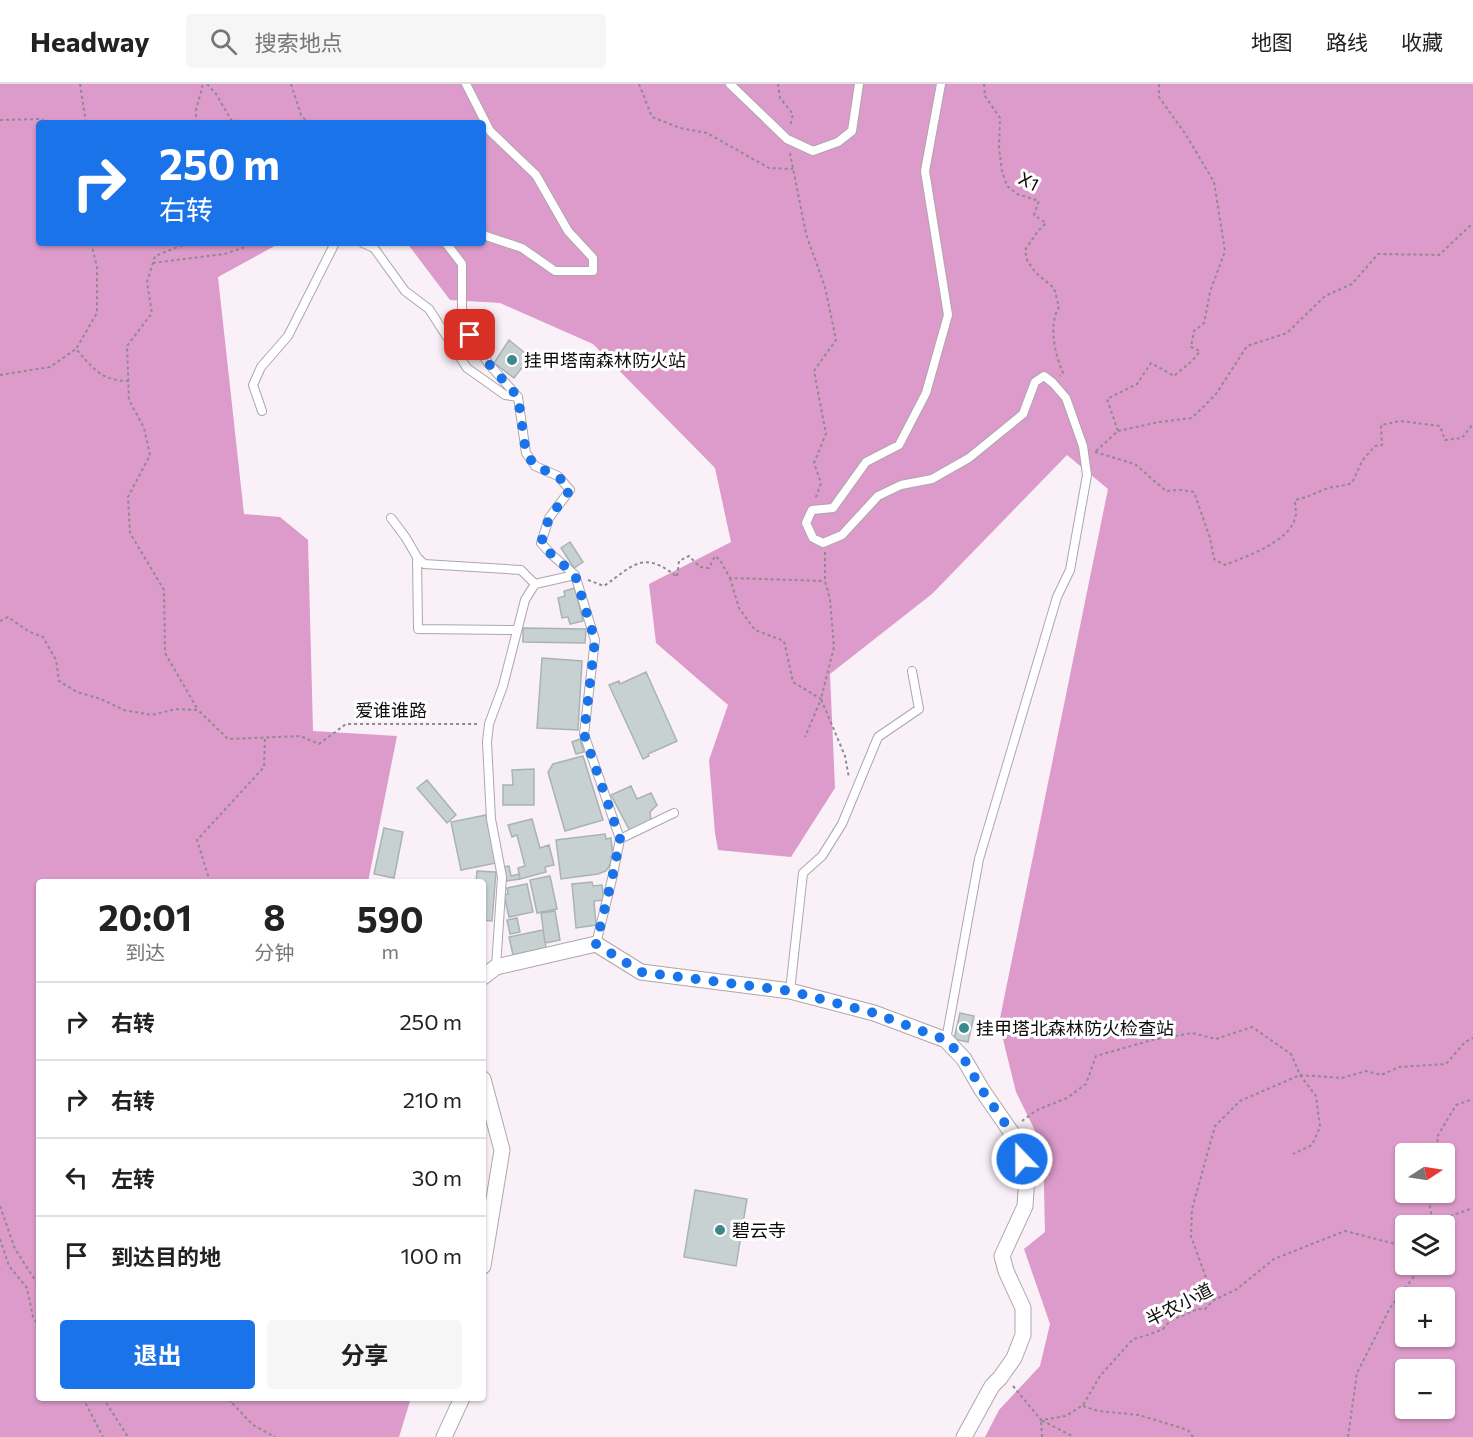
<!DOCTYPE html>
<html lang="zh">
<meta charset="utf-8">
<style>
:root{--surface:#fff;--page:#f6f6f6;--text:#222;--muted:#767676;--line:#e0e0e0;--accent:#1a73e8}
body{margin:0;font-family:Commissioner,"Noto Sans SC",sans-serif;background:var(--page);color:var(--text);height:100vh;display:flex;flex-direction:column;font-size:22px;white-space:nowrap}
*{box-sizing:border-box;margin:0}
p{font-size:20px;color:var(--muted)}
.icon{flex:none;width:33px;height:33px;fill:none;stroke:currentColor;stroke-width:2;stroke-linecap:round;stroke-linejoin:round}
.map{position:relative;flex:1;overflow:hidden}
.details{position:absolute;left:36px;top:795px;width:450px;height:522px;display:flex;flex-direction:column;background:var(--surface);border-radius:6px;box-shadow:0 2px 4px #0004}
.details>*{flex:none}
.guide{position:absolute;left:36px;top:36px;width:450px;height:126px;border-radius:6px;box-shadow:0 2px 4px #0004;background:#1a73e8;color:#fff;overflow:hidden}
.needle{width:39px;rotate:78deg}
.tools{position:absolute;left:1395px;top:1059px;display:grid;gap:12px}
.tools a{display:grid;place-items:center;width:60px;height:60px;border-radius:6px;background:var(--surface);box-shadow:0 2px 4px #0004;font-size:30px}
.pin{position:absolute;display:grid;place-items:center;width:51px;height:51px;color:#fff;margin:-26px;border-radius:12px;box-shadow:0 3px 9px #0006}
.me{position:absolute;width:66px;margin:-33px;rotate:338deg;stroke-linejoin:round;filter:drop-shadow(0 0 4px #0008)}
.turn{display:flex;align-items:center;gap:21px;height:126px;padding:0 24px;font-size:27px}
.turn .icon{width:78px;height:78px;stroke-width:2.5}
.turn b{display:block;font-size:42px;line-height:51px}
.eta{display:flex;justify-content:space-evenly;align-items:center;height:102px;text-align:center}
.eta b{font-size:36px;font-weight:700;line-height:42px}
.action{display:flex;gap:12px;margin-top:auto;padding:12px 24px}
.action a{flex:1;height:69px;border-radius:6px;background:var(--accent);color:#fff;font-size:24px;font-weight:700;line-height:69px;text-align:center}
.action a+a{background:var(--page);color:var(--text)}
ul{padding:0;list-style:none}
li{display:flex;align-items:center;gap:18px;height:78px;padding:0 24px;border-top:2px solid var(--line)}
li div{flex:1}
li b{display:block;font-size:22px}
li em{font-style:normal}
header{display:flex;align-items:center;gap:36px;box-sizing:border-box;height:84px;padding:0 30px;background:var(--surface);border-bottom:2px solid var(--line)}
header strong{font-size:28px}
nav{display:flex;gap:33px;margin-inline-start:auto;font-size:21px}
.search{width:420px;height:54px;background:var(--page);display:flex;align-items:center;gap:15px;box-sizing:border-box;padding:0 21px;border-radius:6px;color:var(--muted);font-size:22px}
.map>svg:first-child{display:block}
.forest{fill:#dc9bca;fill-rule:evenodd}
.building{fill:#c7d1d2;stroke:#a9b3b4;stroke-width:1.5}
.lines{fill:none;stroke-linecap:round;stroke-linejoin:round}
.service-casing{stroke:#aea6ac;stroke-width:10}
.minor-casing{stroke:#aea6ac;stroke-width:17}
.path{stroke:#908a8f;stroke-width:2;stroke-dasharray:3 3;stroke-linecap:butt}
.service{stroke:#fff;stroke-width:8}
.minor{stroke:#fff;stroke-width:15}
.route{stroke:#1a73e8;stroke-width:10;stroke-dasharray:0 18}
.poi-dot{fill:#3e878a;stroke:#fff;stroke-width:2}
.labels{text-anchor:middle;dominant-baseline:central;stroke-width:6;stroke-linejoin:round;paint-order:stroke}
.street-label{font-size:18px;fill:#0e0b0d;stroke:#fff}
.poi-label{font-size:18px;fill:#0e0b0d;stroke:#fff;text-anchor:start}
</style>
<header>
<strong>Headway</strong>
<div class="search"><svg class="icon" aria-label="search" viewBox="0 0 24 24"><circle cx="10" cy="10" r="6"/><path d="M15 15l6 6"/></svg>搜索地点</div>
<nav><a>地图</a><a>路线</a><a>收藏</a></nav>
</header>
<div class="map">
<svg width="1473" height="1353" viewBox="0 0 1473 1353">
<rect width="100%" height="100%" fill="#f9f1f7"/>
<!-- forest -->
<path class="forest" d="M0 0H1473V1353H985L999 1326 1040 1282 1050 1240 1024 1165 1045 1148 1043 1063 1016 1008 999 939 1108 405 1067 371 932 510 830 590 835 704 791 773 718 766 715 749 709 676 728 621 656 559 649 500 731 458 715 384 593 260 500 219 450 216 407 159H483V39H39V159H280L218 193 244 430 280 433 308 456 313 647 397 652 368 798H39V1314H411L399 1353H0ZM1406 1070H1444V1108H1406ZM1406 1142H1444V1180H1406ZM1406 1214H1444V1252H1406ZM1406 1286H1444V1324H1406Z"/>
<!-- building -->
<path class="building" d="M509 256 530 273 514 294 494 279Z
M570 458 583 478 574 484 561 464Z
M575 504 583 537 570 540 568 533 562 534 558 514 565 512 564 507Z
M523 544 586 545 585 559 523 558Z
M542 574 582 577 578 646 537 644Z
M646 588 677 657 648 670 649 672 643 675 609 601 619 597 620 600Z
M580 655 584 668 576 670 572 658Z
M583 672 603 736 565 747 548 688 553 680Z
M534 685V721H503V701H513L512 686Z
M427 696 456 731 447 739 417 704Z
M631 702 637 715 651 709 657 721 650 728 651 737 630 747 611 711Z
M486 731 496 779 461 786 451 738Z
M532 735 540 764 549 761 554 781 545 783 546 788 520 795 518 784 525 782 517 751 512 753 508 741Z
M384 744 403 748 394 794 374 790Z
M605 750 606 755 611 754 613 773H611V779L606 787 598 790 561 795 556 756Z
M509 782 511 792 519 790 520 795 506 797 503 783Z
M477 787 496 788 492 837 483 836V798H476Z
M550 792 557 825 537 829 530 796Z
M592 798 593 802 602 801 604 816 594 817 596 841 576 844 572 800Z
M527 800 533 828 509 833 504 811 508 810 507 804Z
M555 827 560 856 545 859 541 829Z
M517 834 520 848 510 850 507 836Z
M543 846 546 864 513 871 509 853Z
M960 929 974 932 968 958 954 955Z
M695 1106 747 1115 736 1182 684 1173Z"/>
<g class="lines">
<!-- service casing -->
<g class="service-casing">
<path id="service" d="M466 0 490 47 536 91 568 147 593 174V187H555L522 164 483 151
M730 0 787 55 813 67 838 58 852 47 859 0
M941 0 925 87 948 231 926 309 899 361 866 378 833 424 812 426 806 439 813 454 823 459 842 451 878 412 901 401 932 395 969 374 1023 330 1035 298 1044 292 1053 299 1066 314 1083 362 1087 391 1070 486 1057 513 979 775 946 956
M363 159 374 164 405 207 429 225 467 284 505 311 518 313
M446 159 462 180V238L488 279 518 313 526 369 535 382 558 392 570 406 549 434 541 459 551 470 575 491 595 556 584 650 620 755 612 795 596 860
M262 327 253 301 261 283 288 252 335 159
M391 434 406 454 417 473 424 480 521 486 535 500 575 491
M417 473 418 545 516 546
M620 755 674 729
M496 883 502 793 491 735 487 658 489 640 503 602 525 516 535 500
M790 907 803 789 822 772 842 740 878 653 919 625 912 587"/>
</g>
<!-- minor casing -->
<g class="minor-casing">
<path id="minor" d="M483 893 496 883 596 860 641 888 790 907 874 929 946 956 964 975 982 1006 1018 1058 1027 1092 1025 1122 1002 1172 1006 1187 1023 1224V1251L1014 1274 1000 1294 992 1302 964 1353
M483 995 502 1066 483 1182
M444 1353 462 1314"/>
</g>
<!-- path -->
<path class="path" d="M80 0 86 39
M207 0 216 10 233 39
M291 0 301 31 308 39
M639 0 652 33 680 44 707 49 769 84 793 85
M778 0 780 14 793 30 790 43
M984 0 985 12 1000 34 999 64 1002 87 1007 102 1017 110 1039 117 1034 131 1046 139 1038 147 1025 166 1027 176 1035 188 1054 204 1059 223C1048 242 1055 270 1063 289L1060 292
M0 36 41 35 47 39
M196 39V26L203 0
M790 69 806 150 825 203 836 256 814 287 826 350 814 379 821 399 815 416
M91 159 97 183V229L76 265C93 284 101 297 129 297
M188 159 155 172 147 198 152 229 127 262 129 316 144 344 150 371 128 413 130 449 164 506 165 569 198 626
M153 179 224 170 243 164 245 159
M0 291 50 283 76 265
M1118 347 1159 338 1192 334 1216 310 1247 262 1287 249 1325 212 1352 200 1378 170 1439 171 1473 139
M1096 367 1118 347 1107 315 1137 300 1151 279 1174 292 1192 277 1200 267 1191 263 1194 247 1204 239 1210 208 1225 167 1214 98 1186 51 1159 13V0
M1095 368 1135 380 1166 407 1182 406 1194 408 1210 454 1214 475 1225 481C1247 472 1293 457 1296 430 1296 426 1295 421 1295 416 1308 413 1311 411 1323 406 1331 402 1342 403 1352 399L1362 377 1375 362 1382 361 1381 341 1400 337 1440 342 1445 356 1462 354 1473 340
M825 468V497L830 515 834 563 821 615 845 672 849 694
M730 494 739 524 755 546 784 557 793 598 821 615 805 653
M588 496 604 502C633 482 643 465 677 493L679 477 689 472 700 483 709 484 715 472 720 476 730 494 825 497
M0 537 8 533 28 547 43 553 56 576 59 597 77 608 101 615 124 626 152 631 176 625 198 626 228 655 300 652 319 660 346 640H477
M210 798 197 756 264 683 265 654
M1022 1037 1037 1026 1067 1014 1086 1000 1096 972 1152 956 1192 949 1216 955 1252 943 1291 970 1300 991 1342 994 1366 987 1381 991 1399 983 1446 980 1465 958 1473 954
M1439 1070 1437 1053 1456 1021 1473 1015
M0 1122 15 1165 39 1202
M1433 1138 1473 1124
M1433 1142 1430 1123 1433 1108
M0 1155 9 1182 27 1204 33 1233 39 1242
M1214 1216 1191 1152 1192 1125 1215 1042 1240 1017 1300 991 1316 1012 1320 1043 1312 1061 1293 1070
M1013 1302 1041 1336 1066 1332 1083 1321 1100 1292 1133 1255 1148 1251 1163 1245 1170 1237 1198 1225H1205L1214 1216 1237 1205 1274 1175 1345 1147 1396 1160 1406 1159
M83 1314 103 1353
M103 1314 128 1353
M225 1314 231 1318
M232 1314 231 1318 253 1341 275 1353
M1083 1322 1098 1327 1139 1331 1188 1346 1193 1353
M1042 1353 1041 1336 1074 1353
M1348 1353 1357 1289 1390 1224 1419 1186V1180"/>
<!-- service -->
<use href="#service" class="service"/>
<!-- minor -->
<use href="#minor" class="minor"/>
</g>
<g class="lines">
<!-- route -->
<path class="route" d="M470 251 488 279 518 313 526 369 535 382 558 392 570 406 549 434 541 459 551 470 575 491 595 556 584 650 620 755 612 795 596 860 641 888 790 907 874 929 946 956 964 975 982 1006 1018 1058 1022 1075"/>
</g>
<!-- markers -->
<g class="poi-dot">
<circle cx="512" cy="276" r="6"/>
<circle cx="964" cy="944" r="6"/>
<circle cx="720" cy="1146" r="6"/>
</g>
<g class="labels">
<!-- street labels -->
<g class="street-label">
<text transform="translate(1029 97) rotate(27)">X1</text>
<text x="391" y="626">爱谁谁路</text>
<text transform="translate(1179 1220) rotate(-27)">半农小道</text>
</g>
<!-- poi labels -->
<g class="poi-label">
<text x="524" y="276">挂甲塔南森林防火站</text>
<text x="976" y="944">挂甲塔北森林防火检查站</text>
<text x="732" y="1146">碧云寺</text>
</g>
</g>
</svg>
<div class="tools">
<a><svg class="needle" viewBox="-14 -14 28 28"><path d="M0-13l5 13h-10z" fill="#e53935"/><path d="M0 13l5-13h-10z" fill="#767676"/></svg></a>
<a><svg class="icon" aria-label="layers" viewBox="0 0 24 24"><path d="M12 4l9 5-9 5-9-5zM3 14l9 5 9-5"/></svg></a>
<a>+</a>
<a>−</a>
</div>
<div class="pin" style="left:470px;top:251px;background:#d93025"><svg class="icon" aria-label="arrive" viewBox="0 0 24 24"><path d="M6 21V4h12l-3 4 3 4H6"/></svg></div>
<svg class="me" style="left:1022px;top:1075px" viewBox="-20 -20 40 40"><circle r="17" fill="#1a73e8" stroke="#fff" stroke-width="3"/><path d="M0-11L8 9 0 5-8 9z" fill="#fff"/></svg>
<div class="guide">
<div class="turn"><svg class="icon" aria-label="right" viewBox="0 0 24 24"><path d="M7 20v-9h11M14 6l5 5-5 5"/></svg><div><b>250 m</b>右转</div></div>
</div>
<section class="details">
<div class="eta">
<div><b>20:01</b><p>到达</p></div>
<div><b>8</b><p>分钟</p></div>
<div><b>590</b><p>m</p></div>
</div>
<ul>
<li><svg class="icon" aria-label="right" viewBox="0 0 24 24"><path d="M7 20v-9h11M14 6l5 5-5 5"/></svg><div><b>右转</b></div><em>250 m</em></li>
<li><svg class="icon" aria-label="right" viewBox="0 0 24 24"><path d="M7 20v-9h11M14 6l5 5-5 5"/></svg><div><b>右转</b></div><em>210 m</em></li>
<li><svg class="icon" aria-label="left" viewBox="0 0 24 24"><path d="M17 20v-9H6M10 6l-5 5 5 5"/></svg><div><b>左转</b></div><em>30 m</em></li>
<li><svg class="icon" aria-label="arrive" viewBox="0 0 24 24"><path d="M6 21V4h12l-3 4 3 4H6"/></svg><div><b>到达目的地</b></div><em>100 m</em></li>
</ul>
<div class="action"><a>退出</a><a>分享</a></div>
</section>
</div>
